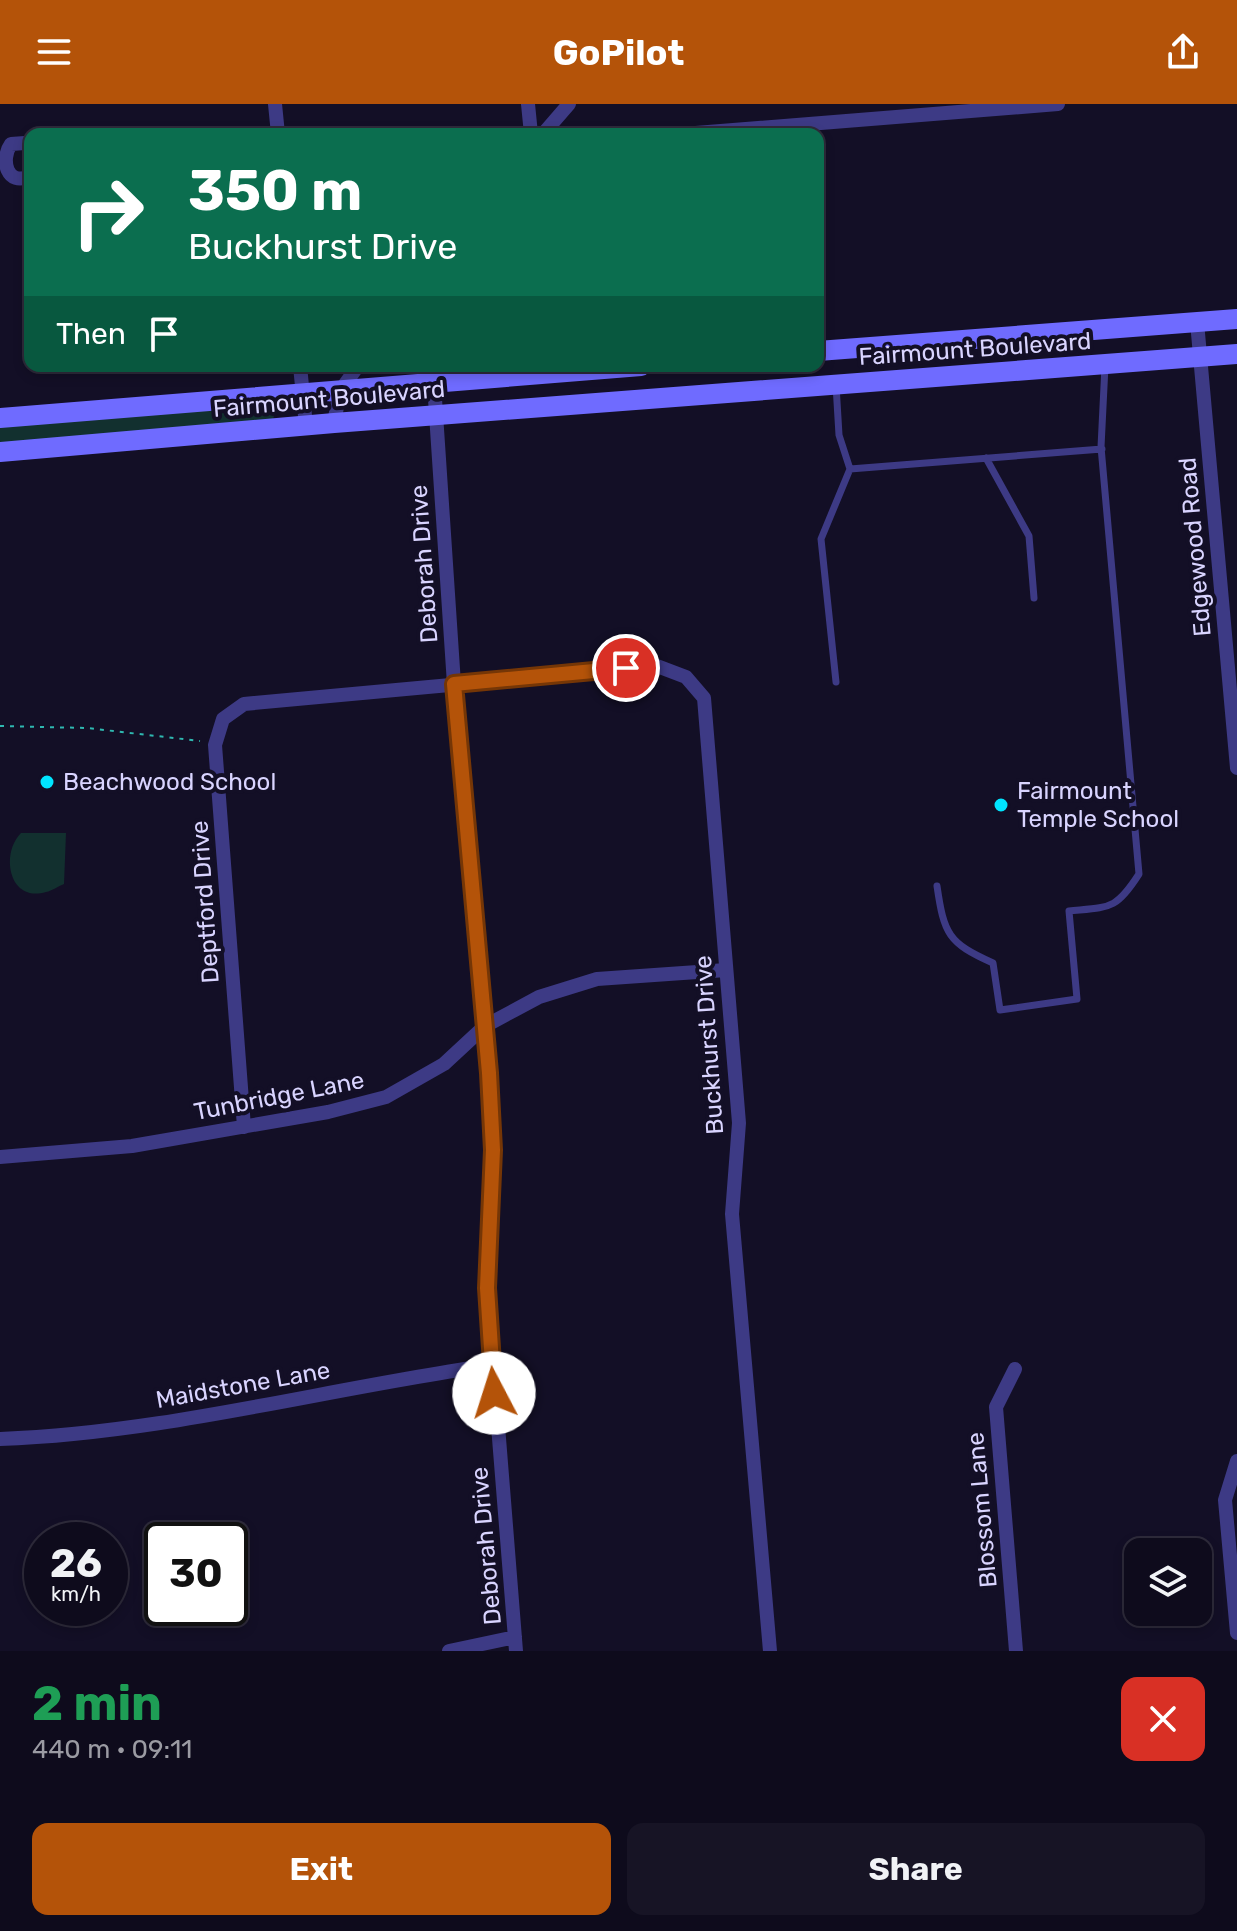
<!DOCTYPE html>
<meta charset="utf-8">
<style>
:root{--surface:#0e0b1c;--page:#171425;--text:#f1f3f6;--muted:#9b9ba3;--line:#2e2b3b;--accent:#b45309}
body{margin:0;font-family:Rubik,sans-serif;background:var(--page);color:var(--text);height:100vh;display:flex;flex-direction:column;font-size:30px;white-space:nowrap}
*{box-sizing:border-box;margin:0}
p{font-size:26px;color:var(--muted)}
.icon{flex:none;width:44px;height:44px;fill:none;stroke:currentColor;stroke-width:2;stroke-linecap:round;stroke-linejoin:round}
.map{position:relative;height:1547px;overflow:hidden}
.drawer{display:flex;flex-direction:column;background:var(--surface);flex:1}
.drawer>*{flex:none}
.hud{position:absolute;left:24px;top:24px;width:800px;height:244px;border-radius:16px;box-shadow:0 4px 12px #0003,0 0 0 2px var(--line);background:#0b6e4f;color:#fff;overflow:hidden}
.fabs{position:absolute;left:1124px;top:1434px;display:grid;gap:16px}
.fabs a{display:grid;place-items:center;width:88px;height:88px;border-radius:16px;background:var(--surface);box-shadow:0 4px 12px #0003,0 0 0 2px var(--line);font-size:40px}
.speed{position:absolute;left:24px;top:1418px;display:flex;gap:16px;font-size:40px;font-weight:700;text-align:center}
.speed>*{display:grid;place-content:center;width:104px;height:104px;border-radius:50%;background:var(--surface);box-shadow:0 4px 12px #0003,0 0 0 2px var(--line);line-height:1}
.speed small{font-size:20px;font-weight:400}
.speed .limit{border:4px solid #111;border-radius:12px;background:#fff;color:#111}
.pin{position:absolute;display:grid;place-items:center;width:68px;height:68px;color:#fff;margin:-34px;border:4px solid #fff;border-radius:50%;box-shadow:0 2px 8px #0007}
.me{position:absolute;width:88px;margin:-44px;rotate:355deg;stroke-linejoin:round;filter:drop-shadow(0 0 6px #0008)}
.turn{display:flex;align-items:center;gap:28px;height:168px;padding:0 32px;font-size:36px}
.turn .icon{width:104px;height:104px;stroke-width:2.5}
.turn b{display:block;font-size:56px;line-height:68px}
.then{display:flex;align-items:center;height:76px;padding:0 32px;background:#0003;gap:16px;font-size:30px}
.round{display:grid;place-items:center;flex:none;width:84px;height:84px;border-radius:16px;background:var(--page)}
.overview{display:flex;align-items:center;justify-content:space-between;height:136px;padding:0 32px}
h1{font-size:48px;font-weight:700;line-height:60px;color:#1e9e55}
.button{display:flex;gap:16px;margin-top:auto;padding:16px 32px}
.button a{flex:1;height:92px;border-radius:16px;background:var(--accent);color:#fff;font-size:32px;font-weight:700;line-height:92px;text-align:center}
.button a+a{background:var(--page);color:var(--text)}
header{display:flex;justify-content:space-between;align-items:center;height:104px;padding:0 32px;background:var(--accent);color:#fff;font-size:36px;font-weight:700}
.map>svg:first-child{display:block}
.green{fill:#12302f}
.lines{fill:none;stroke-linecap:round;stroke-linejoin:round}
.path{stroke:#2fb8b0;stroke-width:2;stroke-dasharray:4 6;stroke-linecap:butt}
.lane{stroke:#3d3a85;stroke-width:7}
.street{stroke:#3d3a85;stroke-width:14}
.secondary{stroke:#6f6bff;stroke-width:20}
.route-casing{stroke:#753606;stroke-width:20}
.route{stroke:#b45309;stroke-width:14}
.poi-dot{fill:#00e5ff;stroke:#130f26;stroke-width:3}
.labels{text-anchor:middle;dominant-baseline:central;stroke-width:8;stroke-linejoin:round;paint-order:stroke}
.street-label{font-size:24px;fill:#d9d4ff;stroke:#130f26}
.poi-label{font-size:24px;fill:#d9d4ff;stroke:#130f26;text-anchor:start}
</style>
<header><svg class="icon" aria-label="menu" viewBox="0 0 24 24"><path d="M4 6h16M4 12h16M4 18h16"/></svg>GoPilot<svg class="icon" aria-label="share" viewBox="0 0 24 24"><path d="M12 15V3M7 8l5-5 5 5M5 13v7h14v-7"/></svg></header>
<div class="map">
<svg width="1237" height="1547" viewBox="0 0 1237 1547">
<rect width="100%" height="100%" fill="#130f26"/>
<!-- green -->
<path class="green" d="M271 301 275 307 273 316 0 342V321Z
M21 729H66L64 780C58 782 52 787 46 788 9 799 0 750 21 729Z"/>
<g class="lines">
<!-- path -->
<path class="path" d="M0 622 87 624 200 637"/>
<!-- lane -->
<path class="lane" d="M836 281 839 331 850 365 1102 345
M986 354 1029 432 1034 494
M836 578 821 435 850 365
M937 782C944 830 948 839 993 859L1000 906 1077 895 1069 807C1110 803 1116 806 1139 770L1101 343 1105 262"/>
<!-- street -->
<path class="street" d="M275 0 278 30
M528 0 531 30
M543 30 569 0
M683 30 1058 0
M30 42 25 39 11 40C0 56 7 83 30 72
M1197 218 1237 664
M300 262 306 322
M434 280 454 580 489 969 493 1046 487 1184 516 1547
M334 319 340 287 358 262
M244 1023 215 641 223 615 244 600 657 562 686 573 704 594 739 1019 732 1110 770 1547
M0 1053 132 1042 328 1008 386 993 444 960 485 922 539 893 597 875 726 866
M1015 1265 996 1303 1016 1547
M0 1335C166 1329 328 1284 492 1261
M1237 1357 1225 1396 1237 1529
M449 1547 515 1533"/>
<!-- secondary -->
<path class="secondary" d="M818 247 1237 215
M0 314 641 262
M0 348 334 319 1237 250"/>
</g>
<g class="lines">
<!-- route casing -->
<g class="route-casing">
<path id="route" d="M494 1289 487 1184 493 1046 489 969 454 580 626 564"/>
</g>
<!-- route -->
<use href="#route" class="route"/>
</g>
<!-- markers -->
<g class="poi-dot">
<circle cx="47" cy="678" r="8"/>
<circle cx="1001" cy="701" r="8"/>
</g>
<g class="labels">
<!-- street labels -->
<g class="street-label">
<text transform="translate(975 245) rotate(-4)">Fairmount Boulevard</text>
<text transform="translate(329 295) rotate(-5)">Fairmount Boulevard</text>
<text transform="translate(1195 443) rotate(-95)">Edgewood Road</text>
<text transform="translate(424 460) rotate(-94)">Deborah Drive</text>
<text transform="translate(205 798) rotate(-94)">Deptford Drive</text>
<text transform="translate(709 941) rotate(-94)">Buckhurst Drive</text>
<text transform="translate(279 992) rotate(-11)">Tunbridge Lane</text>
<text transform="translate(243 1281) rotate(-10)">Maidstone Lane</text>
<text transform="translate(982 1406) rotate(-95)">Blossom Lane</text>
<text transform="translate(486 1442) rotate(-95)">Deborah Drive</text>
</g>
<!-- poi labels -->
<g class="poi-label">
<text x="63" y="678">Beachwood School</text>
<text x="1017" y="687">Fairmount<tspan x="1017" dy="28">Temple School</tspan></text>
</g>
</g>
</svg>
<div class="fabs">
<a><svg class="icon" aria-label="layers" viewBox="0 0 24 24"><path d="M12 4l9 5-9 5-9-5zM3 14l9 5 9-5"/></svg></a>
</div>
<div class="speed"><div>26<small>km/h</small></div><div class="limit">30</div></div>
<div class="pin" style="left:626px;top:564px;background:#d93025"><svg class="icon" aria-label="arrive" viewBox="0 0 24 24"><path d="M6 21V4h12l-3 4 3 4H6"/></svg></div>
<svg class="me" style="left:494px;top:1289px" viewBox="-20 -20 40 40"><circle r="19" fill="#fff"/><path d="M0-13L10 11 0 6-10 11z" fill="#b45309"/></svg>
<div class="hud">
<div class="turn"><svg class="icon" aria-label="right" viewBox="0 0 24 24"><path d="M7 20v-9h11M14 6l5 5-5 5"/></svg><div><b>350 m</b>Buckhurst Drive</div></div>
<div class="then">Then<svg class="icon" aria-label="arrive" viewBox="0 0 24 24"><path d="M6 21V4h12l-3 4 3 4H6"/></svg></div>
</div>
</div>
<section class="drawer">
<div class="overview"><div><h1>2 min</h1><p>440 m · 09:11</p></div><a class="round" style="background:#d93025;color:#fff"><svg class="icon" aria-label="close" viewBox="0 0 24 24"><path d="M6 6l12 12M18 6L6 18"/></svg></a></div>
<div class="button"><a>Exit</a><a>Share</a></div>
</section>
